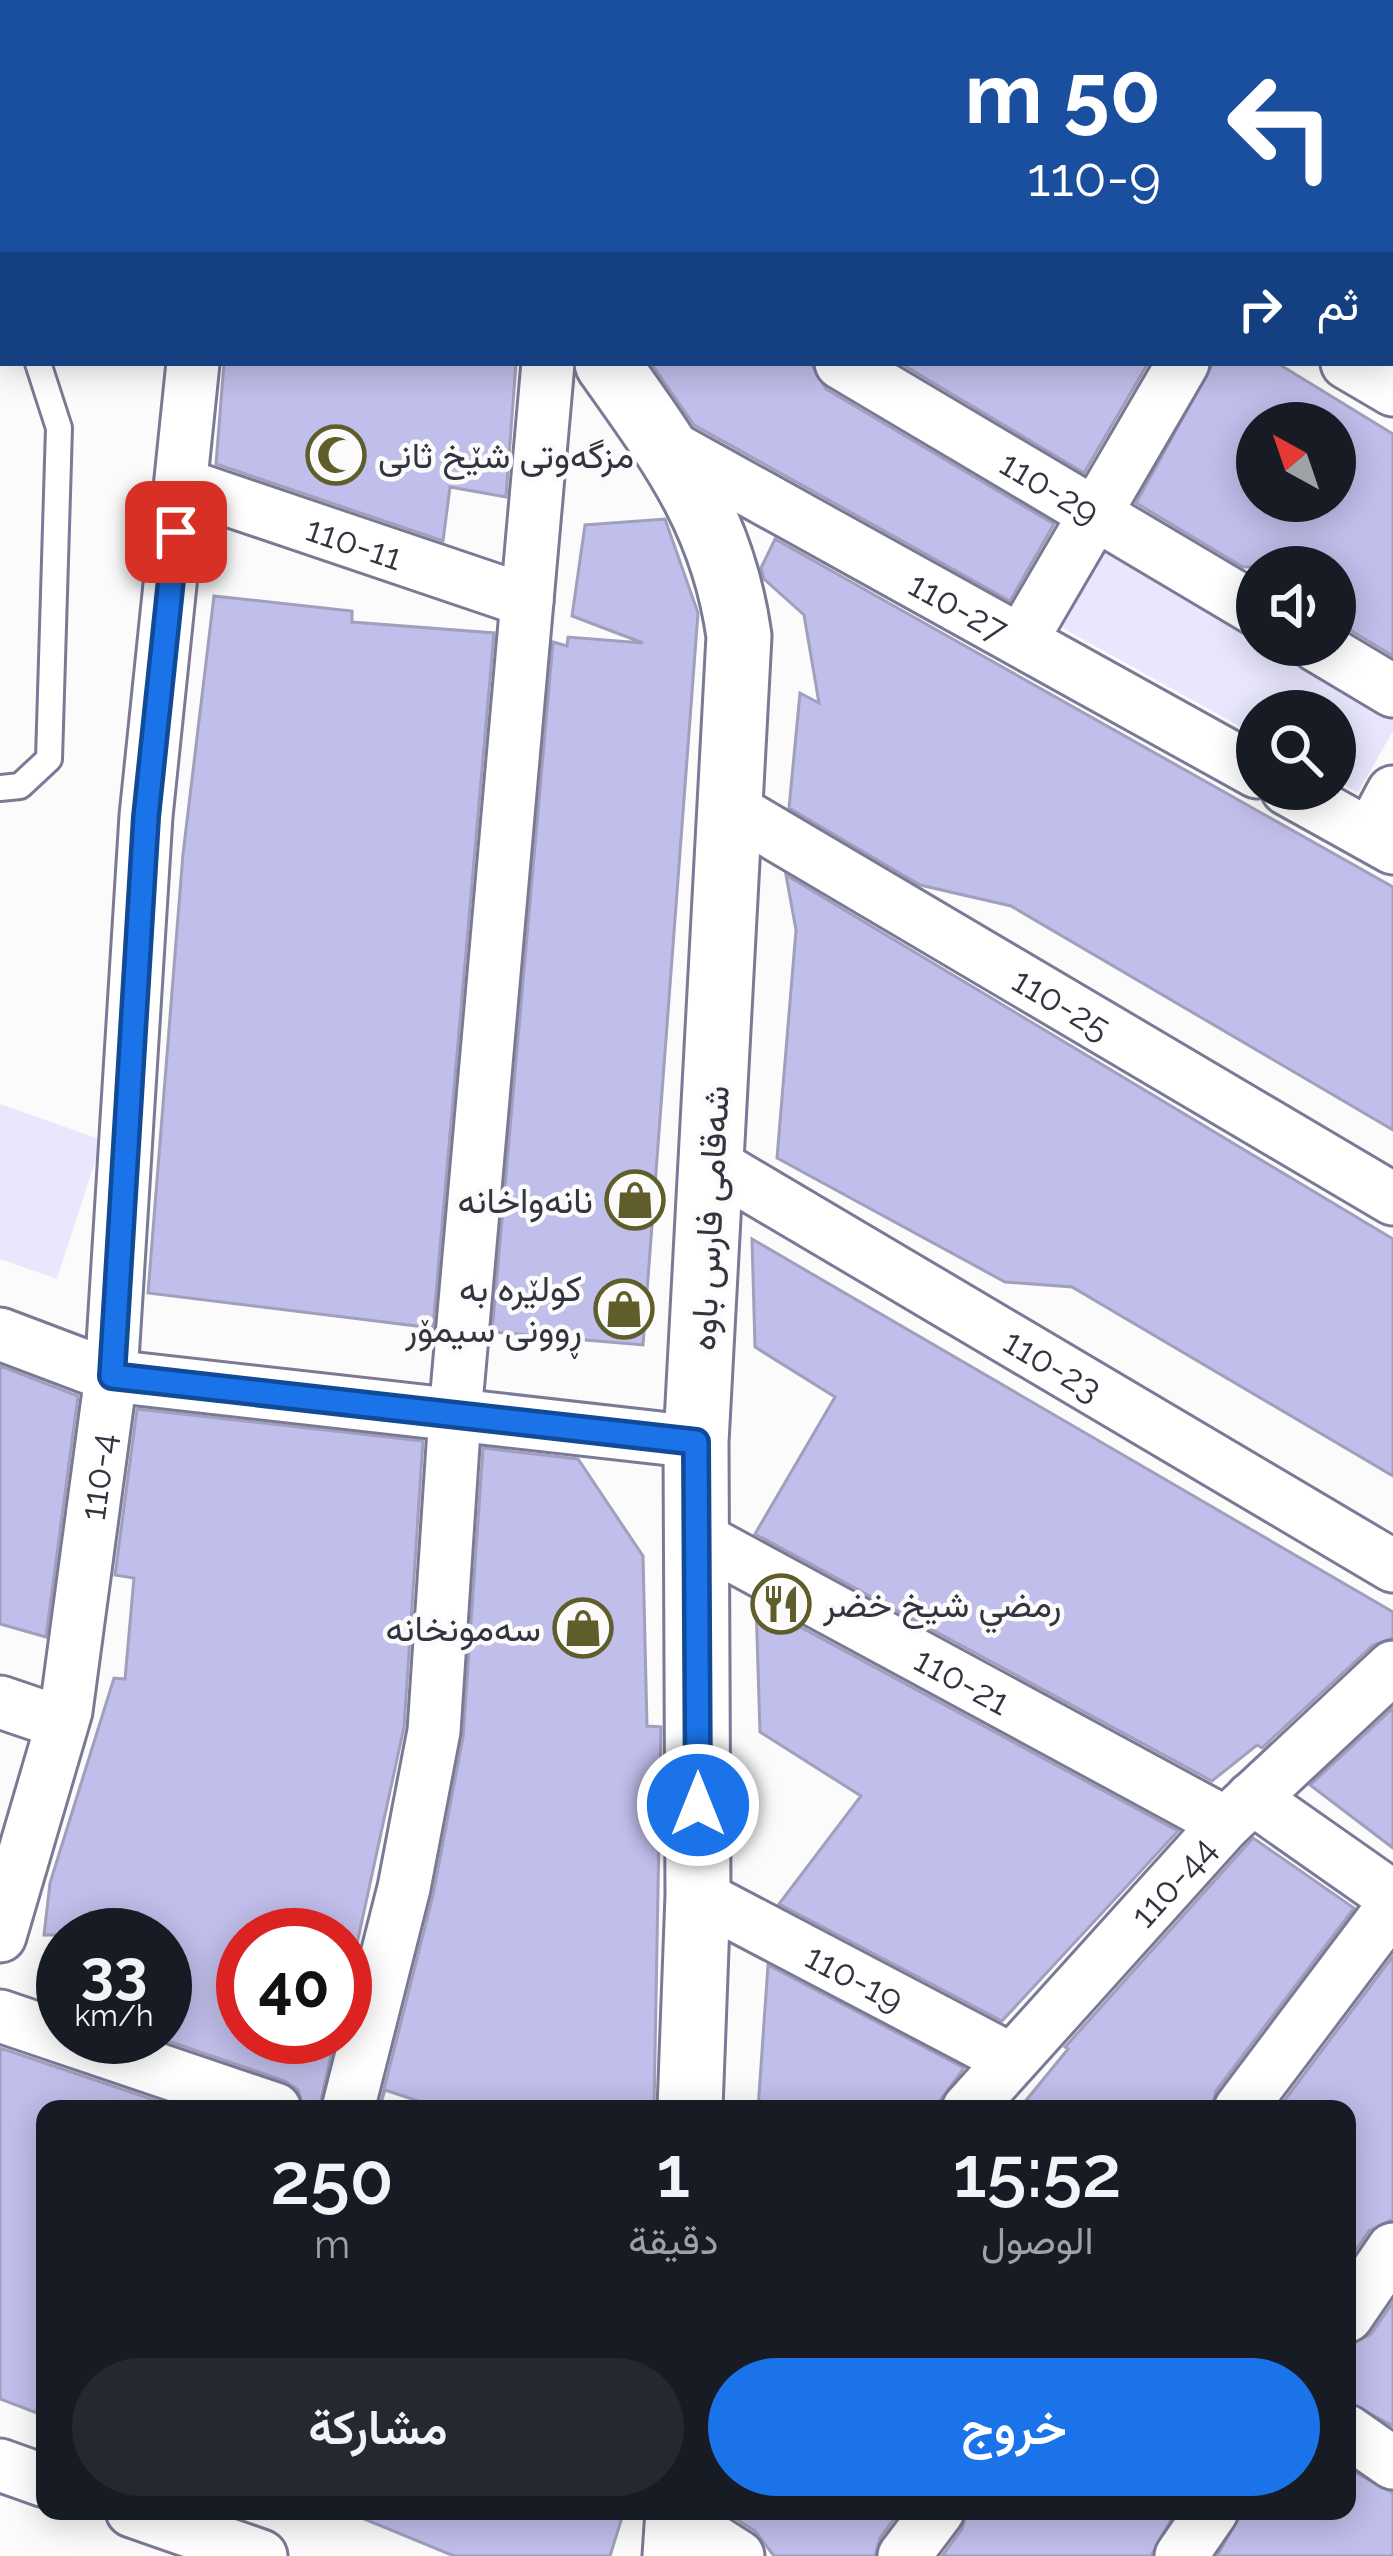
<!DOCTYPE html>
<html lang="ar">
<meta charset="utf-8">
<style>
:root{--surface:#171b24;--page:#242831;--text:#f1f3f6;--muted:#9ea1a6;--accent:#1a73e8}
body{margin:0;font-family:Raleway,Vazirmatn,sans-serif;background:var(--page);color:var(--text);direction:rtl;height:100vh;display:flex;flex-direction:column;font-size:45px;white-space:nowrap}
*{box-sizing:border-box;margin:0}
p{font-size:39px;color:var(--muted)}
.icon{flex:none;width:66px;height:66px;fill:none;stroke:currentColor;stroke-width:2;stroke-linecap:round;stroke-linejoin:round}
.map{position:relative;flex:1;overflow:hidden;direction:ltr}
.drawer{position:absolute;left:36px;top:2100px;width:1320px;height:420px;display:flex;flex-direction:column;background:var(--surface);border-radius:24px;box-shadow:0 6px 30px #0003;direction:rtl}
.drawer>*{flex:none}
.banner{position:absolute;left:0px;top:0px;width:1395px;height:366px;box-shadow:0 6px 30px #0003;direction:rtl;background:#1a4fa0;color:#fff;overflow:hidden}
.needle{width:78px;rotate:320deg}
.controls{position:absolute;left:1236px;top:402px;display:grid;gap:24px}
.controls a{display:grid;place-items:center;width:120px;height:120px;border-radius:50%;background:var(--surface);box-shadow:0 6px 30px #0003;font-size:60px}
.speed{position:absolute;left:36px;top:1908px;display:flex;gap:24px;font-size:60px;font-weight:700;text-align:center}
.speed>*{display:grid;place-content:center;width:156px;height:156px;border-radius:50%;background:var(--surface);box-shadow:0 6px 30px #0003;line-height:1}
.speed small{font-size:30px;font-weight:400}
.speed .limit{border:18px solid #d22;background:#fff;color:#111}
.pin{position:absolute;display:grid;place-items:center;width:102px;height:102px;color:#fff;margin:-51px;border-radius:24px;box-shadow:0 6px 18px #0006}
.me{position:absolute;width:132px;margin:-66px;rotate:0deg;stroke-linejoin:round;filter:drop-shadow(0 0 9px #0008)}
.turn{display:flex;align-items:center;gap:42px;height:252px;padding:0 36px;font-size:54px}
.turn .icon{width:156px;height:156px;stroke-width:2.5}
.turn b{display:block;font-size:84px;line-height:102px}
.then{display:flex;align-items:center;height:114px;padding:0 36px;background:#0003;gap:24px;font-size:45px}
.eta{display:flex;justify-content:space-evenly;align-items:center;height:204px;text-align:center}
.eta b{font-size:72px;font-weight:600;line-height:84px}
.cta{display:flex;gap:24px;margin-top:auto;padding:24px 36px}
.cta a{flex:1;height:138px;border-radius:72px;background:var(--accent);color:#fff;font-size:48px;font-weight:600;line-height:138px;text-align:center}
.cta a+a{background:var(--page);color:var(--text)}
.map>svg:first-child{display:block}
.green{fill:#e8e7fd}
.building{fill:#c0beea;stroke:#a09fbc;stroke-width:3;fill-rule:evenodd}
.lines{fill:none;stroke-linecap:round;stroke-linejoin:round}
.service-casing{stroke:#7b7995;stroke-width:30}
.minor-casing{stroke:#7b7995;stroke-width:57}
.tertiary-casing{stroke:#7b7995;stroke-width:69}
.service{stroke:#fff;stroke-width:24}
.minor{stroke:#fff;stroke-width:51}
.tertiary{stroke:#fff;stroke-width:63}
.route-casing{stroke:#114b97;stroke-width:30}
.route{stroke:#1a73e8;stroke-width:21}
.labels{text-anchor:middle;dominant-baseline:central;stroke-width:9;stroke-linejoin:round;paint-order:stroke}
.poi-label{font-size:36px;fill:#343440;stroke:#fbfbfb;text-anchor:end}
.street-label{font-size:36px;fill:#343440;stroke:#fbfbfb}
</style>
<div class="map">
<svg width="1393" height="2556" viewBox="0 0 1393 2556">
<rect width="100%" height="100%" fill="#fbfbfb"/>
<!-- green -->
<path class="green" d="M1105 549 1257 639V645H1268L1393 719V731L1358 792 1335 780V711H1257V736L1059 626Z
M0 1104 102 1140 57 1279 0 1259Z"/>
<!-- building -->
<path class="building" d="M224 363H516L506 497 450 487 443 541 216 464Z
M651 363H811L826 389 1054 524 1010 601 694 425Z
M900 363H1148L1084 473Z
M1213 363H1277L1393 434V656L1335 621V567H1243L1136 503ZM1257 423H1335V501H1257Z
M665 519 698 613 643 1345 492 1332 553 642 567 646 568 637 643 643 572 616 585 525Z
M775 539 1393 887V1130L1011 906 920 885 789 808 800 693 819 703 804 615 764 579 761 568Z
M214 596 352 611V622L494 633 433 1328 148 1293 183 854Z
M786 875 1393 1239V1476L1072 1287 1005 1282 777 1158 796 930Z
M752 1239 1393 1612V1638L1373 1645 1262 1748 1257 1745 1212 1781 755 1534 835 1397 755 1347Z
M0 1366 78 1396 46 1637 0 1624Z
M137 1409 423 1441 404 1727 345 1999V1935H243V2037H335L319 2109H304L298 2090 285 2081 156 2037H165V1935H44L50 1883 114 1678 125 1679 134 1578 115 1575Z
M483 1448 578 1459 643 1556 647 1726 661 1727 654 2109H442L385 2090 379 2109 433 1895 463 1737Z
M756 1603 1178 1831 1002 2021 779 1904 861 1796 760 1732Z
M1393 1708V1848L1310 1785Z
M1253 1838 1354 1908 1216 2091 1211 2109H1019L1068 2049 1065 2047Z
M1393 1956V2219L1369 2231 1347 2263V2109H1278Z
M768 1965 964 2068 934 2109H758Z
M0 2048 181 2109H45V2416L0 2399Z
M1393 2302V2426L1347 2401V2346L1371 2334Z
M1347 2468 1393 2493V2556H1217L1242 2511H1347Z
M345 2511H624L610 2556H454Z
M723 2511H900L880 2538 875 2556H774L755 2531Z
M967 2511H1176L1151 2556H942L962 2529Z"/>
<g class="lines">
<!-- service casing -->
<g class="service-casing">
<path id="service" d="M0 240 3 248
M0 788 20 786 49 759 59 428 38 363"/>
</g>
<!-- minor casing -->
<g class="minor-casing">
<g id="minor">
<path d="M731 0 736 3"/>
<path d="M1285 0 1291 3"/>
<path d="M135 3V0"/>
<path d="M1392 60 1393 61"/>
<path d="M0 116 3 117"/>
<path id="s1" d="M841 363 1257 610"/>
<path d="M1347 363 1393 390"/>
<path id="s2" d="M662 442 1257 772"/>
<path id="s3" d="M181 484 527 601"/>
<path d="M1021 641 1183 363"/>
<path d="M1316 645 1393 691"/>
<path d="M1287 789 1393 848"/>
<path id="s4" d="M731 808 1393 1199"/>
<path d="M1370 835 1393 792"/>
<path id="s5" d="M712 1163 1393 1566"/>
<path d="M0 1334 111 1376 696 1442"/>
<path id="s6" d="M696 1536 1226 1823"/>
<path d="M0 1702 62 1723"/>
<path d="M1252 1798 1393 1897"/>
<path id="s7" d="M698 1895 1010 2059"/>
<path id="s8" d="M0 1936 66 1711 111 1376 146 816 193 363"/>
<path d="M0 2016 275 2109"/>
<path d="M348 2109 404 1888 434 1731 455 1415 548 363"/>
<path id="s9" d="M968 2109 1226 1823 1393 1667"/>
<path d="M1240 2109 1393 1906"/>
<path d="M1347 2316 1393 2249"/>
<path d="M1347 2431 1393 2463"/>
<path d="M0 2465 45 2481"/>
<path d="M132 2511 261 2556"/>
<path d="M678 2518 738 2556"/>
<path d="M904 2556 938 2511"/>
<path d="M1181 2556 1212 2511"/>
</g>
</g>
<!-- tertiary casing -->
<g class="tertiary-casing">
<path id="tertiary" d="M511 3V0
M607 363C672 455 723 521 739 636L696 1442 698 1895 690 2109
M675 2556 678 2511"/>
</g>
<!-- service -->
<use href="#service" class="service"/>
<!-- minor -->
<use href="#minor" class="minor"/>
<!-- tertiary -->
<use href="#tertiary" class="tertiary"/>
</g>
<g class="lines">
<!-- route casing -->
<g class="route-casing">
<path id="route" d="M176 532 146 817 112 1376 696 1442 698 1805"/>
</g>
<!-- route -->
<use href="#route" class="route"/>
</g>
<!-- icons -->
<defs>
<g id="mosque-ring" transform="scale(3)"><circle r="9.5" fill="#fbfbfb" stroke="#5f5d2a" stroke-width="1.5"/><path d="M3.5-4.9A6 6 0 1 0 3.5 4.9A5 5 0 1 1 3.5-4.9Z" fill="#5f5d2a"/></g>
<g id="shop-ring" transform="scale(3)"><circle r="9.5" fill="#fbfbfb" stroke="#5f5d2a" stroke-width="1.5"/><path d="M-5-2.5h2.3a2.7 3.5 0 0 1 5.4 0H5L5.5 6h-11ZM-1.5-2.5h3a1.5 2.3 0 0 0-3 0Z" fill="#5f5d2a"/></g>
<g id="restaurant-ring" transform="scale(3)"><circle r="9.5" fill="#fbfbfb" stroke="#5f5d2a" stroke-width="1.5"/><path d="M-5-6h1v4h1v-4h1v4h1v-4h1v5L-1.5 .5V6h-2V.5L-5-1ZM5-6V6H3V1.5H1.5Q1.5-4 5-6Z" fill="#5f5d2a"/></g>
</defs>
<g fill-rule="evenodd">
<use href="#mosque-ring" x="336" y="455"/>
<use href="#shop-ring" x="635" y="1200"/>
<use href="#shop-ring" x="624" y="1309"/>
<use href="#restaurant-ring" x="781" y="1604"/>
<use href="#shop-ring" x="583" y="1628"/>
</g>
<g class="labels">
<!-- poi labels -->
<g class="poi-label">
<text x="378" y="455" text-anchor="start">مزگەوتی شێخ ثانی</text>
<text x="593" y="1200">نانەواخانە</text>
<text x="582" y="1288">کولێرە بە<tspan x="582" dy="41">ڕوونی سیمۆر</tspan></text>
<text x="823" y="1604" text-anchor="start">رمضي شيخ خضر</text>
<text x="541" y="1628">سەمونخانە</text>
</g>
<!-- street labels -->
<g class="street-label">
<text stroke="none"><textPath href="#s1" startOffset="243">110-29</textPath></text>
<text stroke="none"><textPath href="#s3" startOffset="183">110-11</textPath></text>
<text stroke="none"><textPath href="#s2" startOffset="339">110-27</textPath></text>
<text stroke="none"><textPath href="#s4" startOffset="384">110-25</textPath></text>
<text transform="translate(709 1218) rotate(-87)">شەقامی فارس باوە</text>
<text stroke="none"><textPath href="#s5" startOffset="396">110-23</textPath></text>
<text stroke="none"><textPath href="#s8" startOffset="471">110-4</textPath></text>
<text stroke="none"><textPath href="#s6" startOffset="303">110-21</textPath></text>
<text stroke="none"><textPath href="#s9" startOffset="306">110-44</textPath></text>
<text stroke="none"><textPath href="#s7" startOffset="177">110-19</textPath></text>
</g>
</g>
</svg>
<div class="controls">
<a><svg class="needle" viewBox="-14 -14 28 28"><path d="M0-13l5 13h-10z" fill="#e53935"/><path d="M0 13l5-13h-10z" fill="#9ea1a6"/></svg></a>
<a><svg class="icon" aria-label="sound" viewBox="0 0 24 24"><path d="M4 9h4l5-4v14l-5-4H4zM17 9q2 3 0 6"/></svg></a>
<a><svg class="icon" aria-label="search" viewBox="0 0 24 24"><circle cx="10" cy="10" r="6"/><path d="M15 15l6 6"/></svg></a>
</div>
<div class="speed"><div>33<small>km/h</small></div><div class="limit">40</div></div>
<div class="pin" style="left:176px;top:532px;background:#d93025"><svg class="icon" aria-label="arrive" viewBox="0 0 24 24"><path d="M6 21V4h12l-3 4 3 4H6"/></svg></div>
<svg class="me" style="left:698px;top:1805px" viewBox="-20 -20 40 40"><circle r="17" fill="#1a73e8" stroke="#fff" stroke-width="3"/><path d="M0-11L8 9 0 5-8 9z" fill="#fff"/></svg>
<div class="banner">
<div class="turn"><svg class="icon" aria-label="left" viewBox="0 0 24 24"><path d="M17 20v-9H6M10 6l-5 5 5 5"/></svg><div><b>50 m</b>110-9</div></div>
<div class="then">ثم<svg class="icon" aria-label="right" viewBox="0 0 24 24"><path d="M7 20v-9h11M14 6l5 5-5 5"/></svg></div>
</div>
<section class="drawer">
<div class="eta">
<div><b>15:52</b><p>الوصول</p></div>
<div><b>1</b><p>دقيقة</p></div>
<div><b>250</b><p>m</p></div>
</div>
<div class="cta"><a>خروج</a><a>مشاركة</a></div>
</section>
</div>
